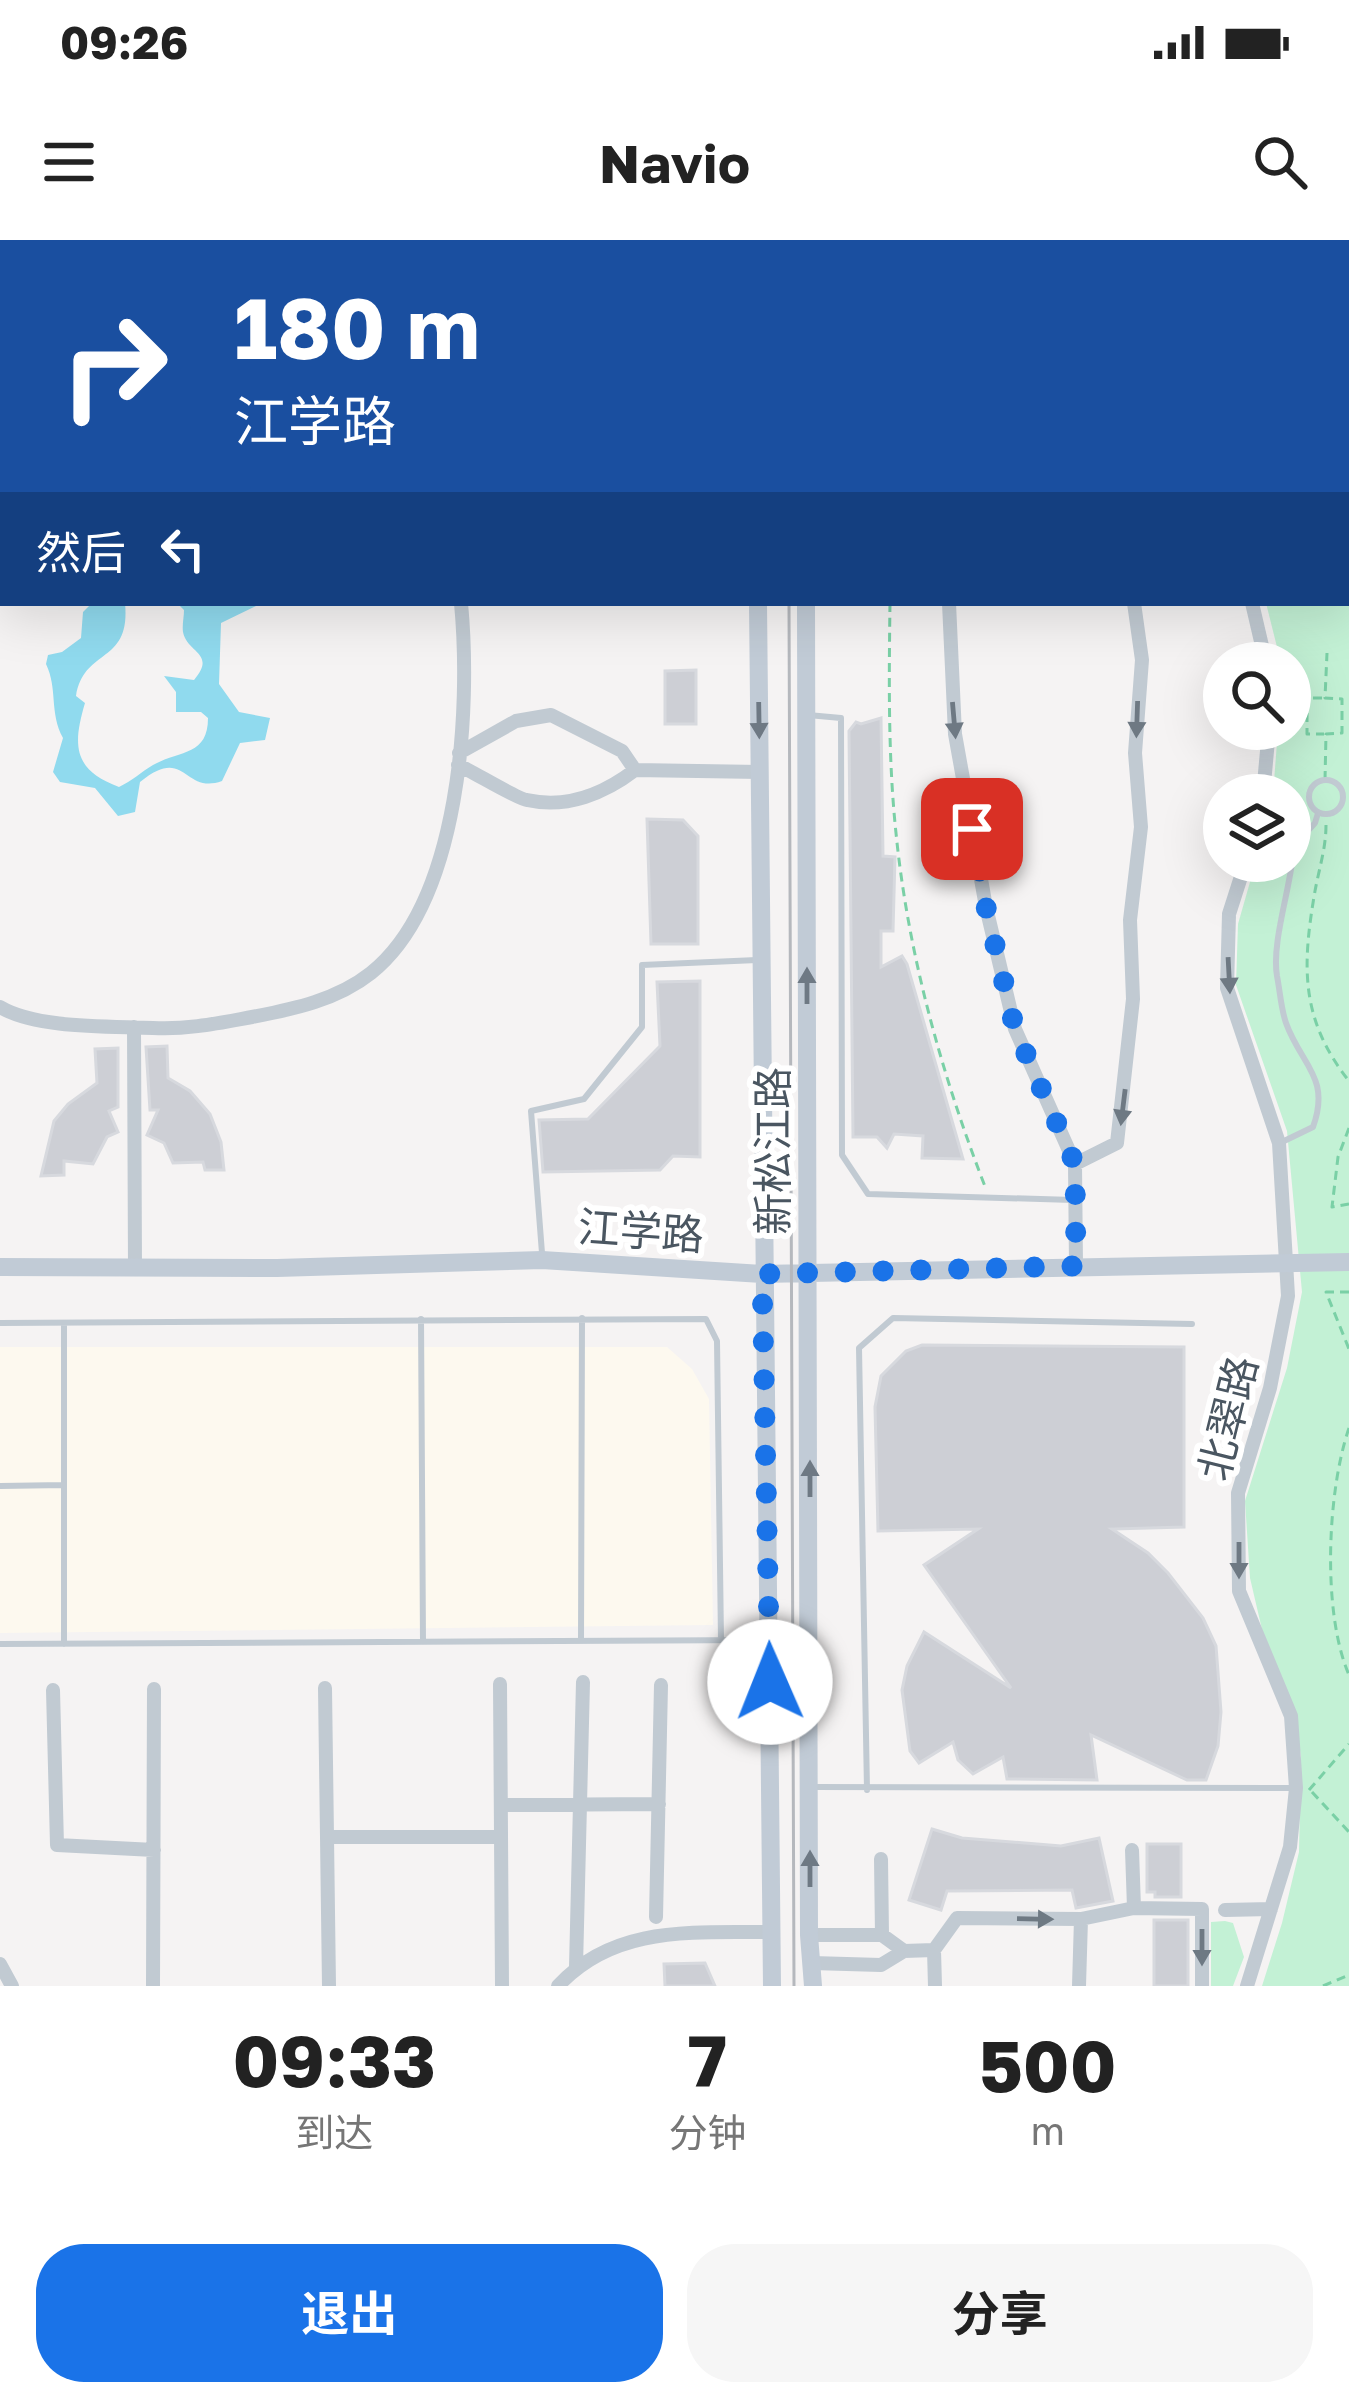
<!DOCTYPE html>
<html lang="zh">
<meta charset="utf-8">
<style>
:root{--surface:#fff;--page:#f6f6f6;--text:#222;--muted:#767676;--accent:#1a73e8}
body{margin:0;font-family:"Golos Text","Noto Sans SC",sans-serif;background:var(--page);color:var(--text);height:100vh;display:flex;flex-direction:column;font-size:45px;white-space:nowrap}
*{box-sizing:border-box;margin:0}
p{font-size:39px;color:var(--muted)}
.icon{flex:none;width:66px;height:66px;fill:none;stroke:currentColor;stroke-width:2;stroke-linecap:round;stroke-linejoin:round}
.map{position:relative;height:1746px;overflow:hidden}
.panel{display:flex;flex-direction:column;background:var(--surface);flex:1}
.panel>*{flex:none}
.guide{position:absolute;left:0px;top:0px;width:1350px;height:366px;box-shadow:0 12px 48px #0002;background:#1a4fa0;color:#fff;overflow:hidden}
.tools{position:absolute;left:1203px;top:402px;display:grid;gap:24px}
.tools a{display:grid;place-items:center;width:108px;height:108px;border-radius:50%;background:var(--surface);box-shadow:0 12px 48px #0002;font-size:60px}
.pin{position:absolute;display:grid;place-items:center;width:102px;height:102px;color:#fff;margin:-51px;border-radius:24px;box-shadow:0 6px 18px #0006}
.me{position:absolute;width:132px;margin:-66px;rotate:359deg;stroke-linejoin:round;filter:drop-shadow(0 0 9px #0008)}
.turn{display:flex;align-items:center;gap:42px;height:252px;padding:0 36px;font-size:54px}
.turn .icon{width:156px;height:156px;stroke-width:2.5}
.turn b{display:block;font-size:84px;line-height:102px}
.then{display:flex;align-items:center;height:114px;padding:0 36px;background:#0003;gap:24px;font-size:45px}
.eta{display:flex;justify-content:space-evenly;align-items:center;height:204px;text-align:center}
.eta b{font-size:72px;font-weight:700;line-height:84px}
.button{display:flex;gap:24px;margin-top:auto;padding:24px 36px}
.button a{flex:1;height:138px;border-radius:48px;background:var(--accent);color:#fff;font-size:48px;font-weight:700;line-height:138px;text-align:center}
.button a+a{background:var(--page);color:var(--text)}
.status{display:flex;justify-content:space-between;align-items:center;height:84px;padding:0 60px;background:var(--surface);direction:ltr}
.status svg{height:33px;fill:currentColor}
header{display:flex;justify-content:space-between;align-items:center;height:156px;padding:0 36px;background:var(--surface);font-size:54px;font-weight:700}
.map>svg:first-child{display:block}
.commercial{fill:#fdf9ef}
.green{fill:#c3f1d5}
.water{fill:#90daee}
.building{fill:#cdcfd5;stroke:#d7d9de;stroke-width:3}
.lines{fill:none;stroke-linecap:round;stroke-linejoin:round}
.path{stroke:#7ad0a6;stroke-width:3;stroke-dasharray:9 6;stroke-linecap:butt}
.service{stroke:#c1cad2;stroke-width:6}
.minor{stroke:#c1cad2;stroke-width:14}
.secondary{stroke:#c1cbd6;stroke-width:18}
.tram{stroke:#b5b8bd;stroke-width:3}
.oneway{fill:#6e7983}
.oneway2{fill:#6e7984}
.route{stroke:#1a73e8;stroke-width:21;stroke-dasharray:0 37.8}
.labels{text-anchor:middle;dominant-baseline:central;stroke-width:12;stroke-linejoin:round;paint-order:stroke}
.street-label{font-size:42px;fill:#4a5661;stroke:#fff}
</style>
<div class="status"><b>09:26</b><svg viewBox="0 0 49 12"><path d="M0 12V9h3v3zM5 12V6h3v6zM10 12V3h3v9zM15 12V0h3v12zM26 1h20v11H26zM47 4h2v5h-2z"/></svg></div>
<header><svg class="icon" aria-label="menu" viewBox="0 0 24 24"><path d="M4 6h16M4 12h16M4 18h16"/></svg>Navio<svg class="icon" aria-label="search" viewBox="0 0 24 24"><circle cx="10" cy="10" r="6"/><path d="M15 15l6 6"/></svg></header>
<div class="map">
<svg width="1349" height="1746" viewBox="0 0 1349 1746">
<rect width="100%" height="100%" fill="#f5f3f3"/>
<!-- commercial -->
<path class="commercial" d="M0 1107H667L692 1129 709 1159 713 1385 0 1393Z"/>
<!-- green -->
<path class="green" d="M1267 0H1349V1746H1262L1282 1683 1299 1612 1301 1516 1291 1460 1264 1398 1250 1338 1245 1261 1287 1128 1302 1052 1287 891 1236 745 1238 684 1256 621H1290V555H1273L1278 489H1290V423H1281L1266 363H1347V3Z
M1225 1681 1233 1683 1244 1717 1233 1746H1211V1682Z"/>
<!-- water -->
<path class="water" d="M92 363H125C131 425 84 407 76 456L85 463C72 507 74 530 119 547 132 541 141 532 153 525 180 510 208 516 208 478L201 472H176V452L164 436 194 440C217 413 187 413 183 392 182 385 184 377 184 370L177 363H262L221 383 219 444 239 472 270 478 265 500 240 503 222 541C183 555 186 504 140 542L135 572 118 576 95 548 60 542 53 532 63 498C49 472 58 449 46 424L48 415 62 412 81 398 83 372Z"/>
<!-- building -->
<path class="building" d="M696 430V484H665V431Z
M881 478 883 616 895 617 893 691H881V727L902 716 907 724 963 919 922 918 923 896 894 894 887 908 877 897H853L849 491 856 482 861 484Z
M647 579 683 580 698 596V704H651Z
M700 741V917L673 916 660 930 543 932 539 880 588 879 660 806 657 742Z
M167 806 168 838 190 851 210 874 221 902 224 930H205L203 922 173 923 164 903 147 895 158 870H150L146 807Z
M118 808V867L109 871 118 892 107 897 93 924 64 921V935L41 936 54 881 68 864 97 843 95 809Z
M922 1105 1184 1107V1287L1112 1289 1148 1313 1168 1333 1203 1378 1216 1406 1221 1472 1218 1506 1206 1540H1187L1091 1495 1097 1540 1007 1539 1003 1517 973 1534 958 1520 953 1502 919 1523 910 1511 902 1450 907 1426 924 1392 1011 1448 924 1325 978 1289 878 1291 875 1167 881 1136 906 1111Z
M932 1589 962 1598 1061 1606 1099 1598 1113 1661 1076 1668 1072 1650 947 1651 941 1670 909 1660Z
M1147 1604H1181V1657H1155V1652H1147Z
M1154 1680H1188V1746H1154Z
M705 1723 715 1746H665L664 1724Z"/>
<g class="lines">
<!-- path -->
<path class="path" d="M955 3V0
M890 363C889 438 888 518 896 593 908 714 942 836 986 949
M1322 458H1307V494H1324
M1290 478H1305
M1325 540 1326 494 1342 493V459L1325 458 1327 413
M1326 585C1326 608 1319 629 1315 651 1302 726 1300 779 1349 841
M1349 888 1338 917 1332 967 1349 964
M1349 1052H1326L1349 1109
M1349 1188C1327 1252 1322 1373 1349 1435
M1309 1550 1349 1504
M1312 1552 1349 1592
M1323 1746 1349 1735"/>
<!-- service -->
<path class="service" d="M834 0V3
M808 475 841 478 842 915 868 954 1073 960
M1309 557a17 17 0 1 1 34 0a17 17 0 1 1-34 0Z
M1294 606 1315 583 1318 573
M1282 902 1313 887C1331 837 1301 825 1286 783 1281 769 1280 751 1277 736 1271 702 1292 644 1294 606L1290 603
M542 1013 531 871 584 859 642 787V725L757 720
M421 1079 423 1402
M0 1083 706 1079 717 1101 721 1400
M64 1084V1404
M0 1246 64 1245
M581 1401 582 1078
M0 1404 766 1400
M814 1547 1292 1548
M867 1550 859 1108 893 1078 1192 1084"/>
<!-- minor -->
<path class="minor" d="M1256 0 1257 3
M1033 3 1034 0
M1144 3V0
M0 11H3
M949 363 955 494 986 667 1015 789 1075 924 1076 1026
M1252 363 1266 423
M459 513 516 481 551 475 622 511 635 530 760 532
M458 525C472 531 517 559 527 560 567 569 605 553 635 530
M1263 555 1269 489
M1246 621 1229 674 1227 748 1279 903 1288 1056 1270 1148 1238 1253 1239 1351 1291 1476 1296 1548 1290 1607 1247 1746
M0 767C37 789 110 786 153 788 186 790 219 783 252 777 294 769 337 760 371 733 461 661 471 469 461 363
M134 787 135 1028
M1075 924 1117 903 1133 759 1130 680 1141 587 1135 513 1142 420 1134 363
M500 1444 502 1746
M325 1448 329 1746
M53 1450 57 1605 154 1610
M501 1565 659 1564
M327 1597H501
M1132 1610 1134 1668
M881 1619 882 1695
M1225 1670 1271 1669
M656 1677 661 1445
M809 1695H882L904 1711
M812 1723 881 1725 904 1711 934 1710
M0 1724 12 1746
M576 1727 583 1442
M153 1746 154 1449
M558 1746C615 1684 695 1693 772 1692
M935 1746 934 1710 957 1678 1081 1679 1134 1668 1202 1669V1746
M1079 1746 1081 1679"/>
<!-- secondary -->
<path class="secondary" d="M757 0V3
M804 0V3
M758 363 772 1746
M806 363 809 1695 813 1746
M0 1027 277 1028 542 1020 762 1034 1349 1022"/>
<!-- tram -->
<path class="tram" d="M789 0V3
M789 363 794 1746"/>
</g>
<!-- one-way arrows -->
<defs><path id="oneway-solid" d="M-6-.8H1V-3.2L6.5 0L1 3.2V.8H-6Z" transform="scale(3)"/></defs>
<g class="oneway">
<use href="#oneway-solid" transform="translate(1137 479) rotate(92)"/>
<use href="#oneway-solid" transform="translate(954 480) rotate(85)"/>
<use href="#oneway-solid" transform="translate(1229 735) rotate(87)"/>
<use href="#oneway-solid" transform="translate(1123 867) rotate(97)"/>
<use href="#oneway-solid" transform="translate(1239 1320) rotate(90)"/>
<use href="#oneway-solid" transform="translate(1035 1679) rotate(1)"/>
<use href="#oneway-solid" transform="translate(1202 1707) rotate(90)"/>
</g>
<g class="oneway2">
<use href="#oneway-solid" transform="translate(759 480) rotate(89)"/>
<use href="#oneway-solid" transform="translate(807 746) rotate(-90)"/>
<use href="#oneway-solid" transform="translate(810 1239) rotate(-90)"/>
<use href="#oneway-solid" transform="translate(810 1629) rotate(-90)"/>
</g>
<g class="lines">
<!-- route -->
<path class="route" d="M770 1442 762 1034 1076 1026 1075 924 1015 789 986 667 972 589"/>
</g>
<g class="labels">
<!-- street labels -->
<g class="street-label">
<text transform="translate(772 911) rotate(-90)">新松江路</text>
<text transform="translate(641 990) rotate(4)">江学路</text>
<text transform="translate(1227 1178) rotate(-76)">北翠路</text>
</g>
</g>
</svg>
<div class="tools">
<a><svg class="icon" aria-label="search" viewBox="0 0 24 24"><circle cx="10" cy="10" r="6"/><path d="M15 15l6 6"/></svg></a>
<a><svg class="icon" aria-label="layers" viewBox="0 0 24 24"><path d="M12 4l9 5-9 5-9-5zM3 14l9 5 9-5"/></svg></a>
</div>
<div class="pin" style="left:972px;top:589px;background:#d93025"><svg class="icon" aria-label="arrive" viewBox="0 0 24 24"><path d="M6 21V4h12l-3 4 3 4H6"/></svg></div>
<svg class="me" style="left:770px;top:1442px" viewBox="-20 -20 40 40"><circle r="19" fill="#fff"/><path d="M0-13L10 11 0 6-10 11z" fill="#1a73e8"/></svg>
<div class="guide">
<div class="turn"><svg class="icon" aria-label="right" viewBox="0 0 24 24"><path d="M7 20v-9h11M14 6l5 5-5 5"/></svg><div><b>180 m</b>江学路</div></div>
<div class="then">然后<svg class="icon" aria-label="left" viewBox="0 0 24 24"><path d="M17 20v-9H6M10 6l-5 5 5 5"/></svg></div>
</div>
</div>
<section class="panel">
<div class="eta">
<div><b>09:33</b><p>到达</p></div>
<div><b>7</b><p>分钟</p></div>
<div><b>500</b><p>m</p></div>
</div>
<div class="button"><a>退出</a><a>分享</a></div>
</section>
